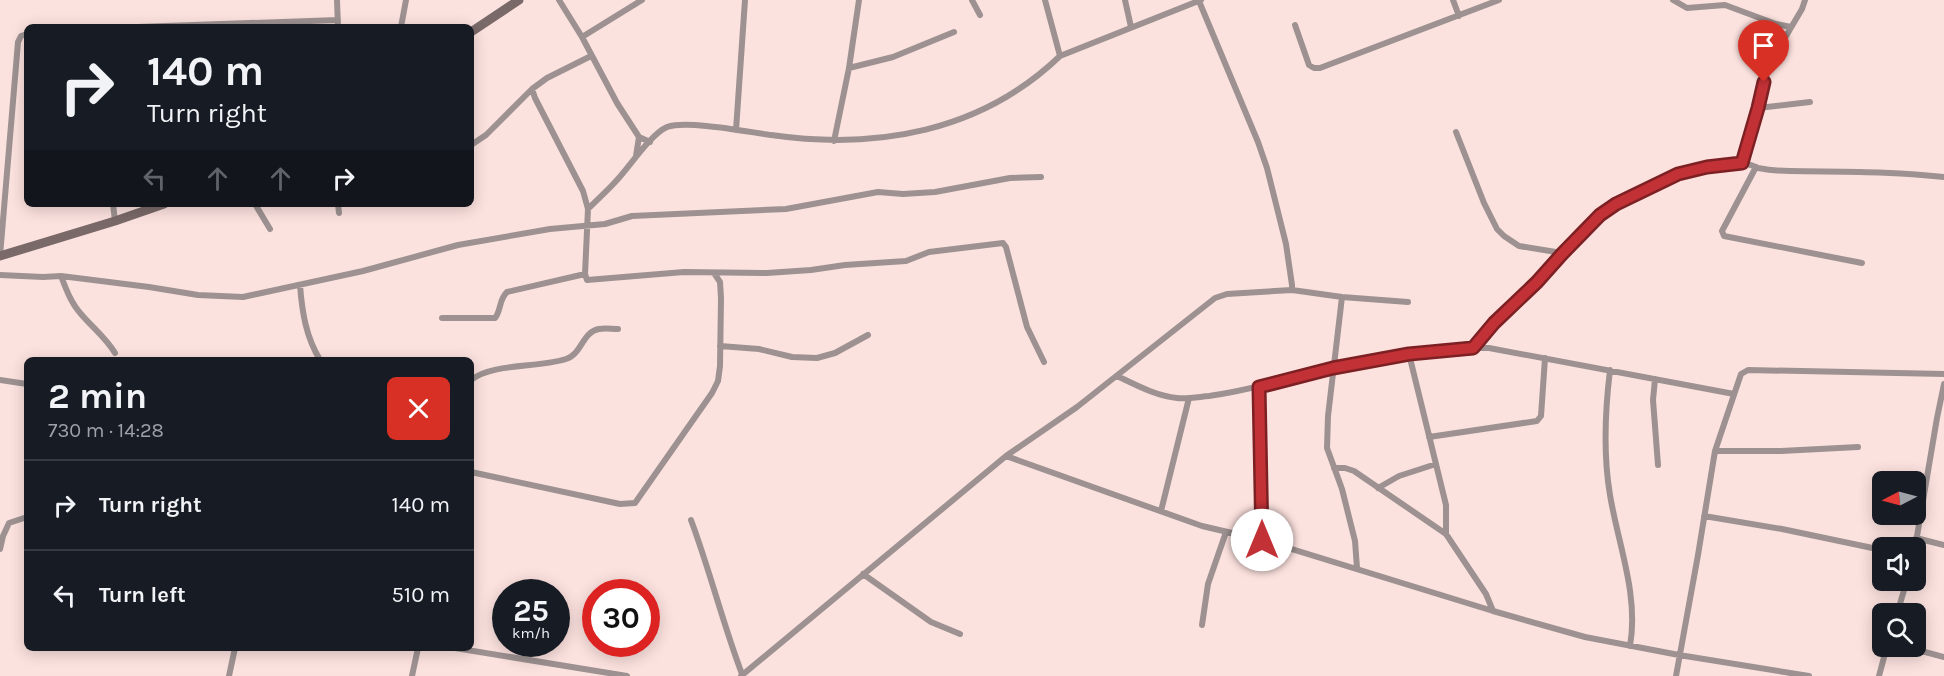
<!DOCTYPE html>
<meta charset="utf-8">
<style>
:root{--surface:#171b24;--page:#242831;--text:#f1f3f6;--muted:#9ea1a6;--line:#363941}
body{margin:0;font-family:Karla,sans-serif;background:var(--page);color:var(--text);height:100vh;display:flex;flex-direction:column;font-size:22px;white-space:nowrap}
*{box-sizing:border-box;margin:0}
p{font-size:20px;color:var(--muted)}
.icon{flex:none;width:33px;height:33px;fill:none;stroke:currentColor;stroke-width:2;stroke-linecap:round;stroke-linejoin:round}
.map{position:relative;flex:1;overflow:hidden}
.drawer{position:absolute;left:24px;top:357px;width:450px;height:294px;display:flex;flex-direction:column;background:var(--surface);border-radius:9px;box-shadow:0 3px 15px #0003}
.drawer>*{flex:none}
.top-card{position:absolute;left:24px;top:24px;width:450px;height:183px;border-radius:9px;box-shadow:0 3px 15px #0003;background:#171b24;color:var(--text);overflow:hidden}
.needle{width:39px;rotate:264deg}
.tools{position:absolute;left:1872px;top:471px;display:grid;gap:12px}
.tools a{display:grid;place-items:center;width:54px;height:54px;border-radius:9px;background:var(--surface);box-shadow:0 3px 15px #0003;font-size:30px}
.speed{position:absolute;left:492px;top:579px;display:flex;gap:12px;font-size:30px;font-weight:700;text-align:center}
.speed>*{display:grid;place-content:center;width:78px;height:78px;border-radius:50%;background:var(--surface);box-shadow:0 3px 15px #0003;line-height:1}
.speed small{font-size:15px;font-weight:400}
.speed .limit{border:9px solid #d22;background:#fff;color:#111}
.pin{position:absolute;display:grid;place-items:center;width:51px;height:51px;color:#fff;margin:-62px -26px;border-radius:50% 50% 50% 0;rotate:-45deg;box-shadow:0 0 6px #0007}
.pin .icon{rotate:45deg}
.me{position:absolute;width:66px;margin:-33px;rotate:0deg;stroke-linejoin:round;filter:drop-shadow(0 0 4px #0008)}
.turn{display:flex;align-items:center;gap:21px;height:126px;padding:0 24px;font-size:27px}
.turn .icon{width:78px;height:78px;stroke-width:2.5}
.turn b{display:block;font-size:42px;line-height:51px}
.lanes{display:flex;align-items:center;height:57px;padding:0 24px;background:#0003;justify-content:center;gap:30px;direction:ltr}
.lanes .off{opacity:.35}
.round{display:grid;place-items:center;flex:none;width:63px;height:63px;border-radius:9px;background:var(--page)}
.head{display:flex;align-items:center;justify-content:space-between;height:102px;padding:0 24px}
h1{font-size:36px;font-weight:700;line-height:45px}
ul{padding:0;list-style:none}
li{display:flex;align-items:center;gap:18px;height:90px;padding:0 24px;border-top:2px solid var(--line)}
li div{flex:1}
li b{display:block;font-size:22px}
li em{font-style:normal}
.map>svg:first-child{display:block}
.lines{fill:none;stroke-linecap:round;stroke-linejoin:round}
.street{stroke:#9d9291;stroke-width:6}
.secondary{stroke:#796968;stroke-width:9}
.route-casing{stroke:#7d2023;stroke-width:15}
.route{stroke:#c13136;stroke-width:10}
</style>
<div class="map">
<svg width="1944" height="676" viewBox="0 0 1944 676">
<rect width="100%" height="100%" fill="#fce2df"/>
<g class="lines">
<!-- street -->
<path class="street" d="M337 0 338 27
M559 0 582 37 617 103 639 137 650 142
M972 0 980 15
M1125 0 1131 27
M1453 0 1459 16
M1673 0 1687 8 1725 5 1776 24 1791 27
M1199 1 1258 142 1267 168 1286 244 1292 285V290
M1295 25 1309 65 1314 68H1320L1499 0
M137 27 338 20
M401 27 406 0
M582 37 642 0
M591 56 547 78 532 89 535 98 583 191 588 209 585 274 587 280 684 272 767 273 811 270 845 265 906 261 929 252 1003 243 1006 247 1027 327 1044 362
M1060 56 1201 0
M849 68 859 0
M1758 108 1810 102
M736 130 745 0
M1456 132 1484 203 1497 229 1504 236 1519 246 1562 253
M834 141 849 68 893 57 954 32
M471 145 486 135 532 89
M636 156 639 137
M1742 163 1758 108 1764 82 1773 58 1802 9 1805 0
M1756 167 1722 231 1724 236 1862 263
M113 204 115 221
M255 204 270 229
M338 204 339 213
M588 209C598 199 608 190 617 180 630 166 651 134 667 127 688 120 748 132 771 135 877 150 981 132 1060 56L1045 0
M0 256 18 42 21 36 27 34
M0 275 43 277 61 276 149 287 198 295 243 297 363 271 458 245 550 229 605 224 632 216 786 209 878 192 903 194 935 192 1010 178 1041 177
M61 276C66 289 71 303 81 314 92 327 106 338 115 353
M300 285C302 312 306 337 320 360
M1342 297 1328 416 1327 448 1342 489 1355 541 1357 568
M442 318H495C501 311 499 299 507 292L585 274
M720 346 759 349 792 357 817 358 835 353 868 335
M1473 348C1493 324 1515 305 1537 283 1559 261 1578 235 1602 214 1634 188 1699 163 1741 163 1747 163 1753 166 1758 168 1768 170 1779 171 1790 171 1841 172 1893 171 1944 177
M1409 354 1446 505V534
M1610 370C1605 411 1603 454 1610 495 1618 544 1639 595 1630 646
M1117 376C1136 385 1156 396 1177 398 1188 399 1198 397 1209 396 1247 391 1283 380 1321 371 1374 357 1433 347 1489 348L1734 394
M1655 379 1653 400 1658 465
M0 380 27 384
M471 380C492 363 538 368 566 359 582 354 582 332 599 329 605 328 612 329 618 329
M1259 387 1262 540
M1429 437 1537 421 1541 416 1545 358
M1715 451H1781L1858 447
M1006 456 1202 526 1262 540 1493 611 1585 637 1679 655 1809 676
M1334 468H1345L1354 471 1446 534 1486 594 1493 611
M471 472 620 504 635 503 712 393 718 381 720 366 721 298 720 282 714 273
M1378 488 1399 476 1436 464
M1161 511 1189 398
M1704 516 1782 529 1882 550
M691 520C710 571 723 624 742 674
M1916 538 1944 545
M1915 548 1937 418 1944 384
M0 549 3 536 9 523 27 517
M863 574 931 622 960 634
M1897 614 1907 580
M1202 625 1208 584 1226 532
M1903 646 1944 657
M455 648 627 676
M229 676 235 648
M412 676 418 648
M741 676 1006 456 1077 407 1215 298 1227 294 1292 290 1342 297 1408 302
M1676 676 1698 555 1715 451 1741 374 1748 370 1944 374
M1879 676 1887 646"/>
<!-- secondary -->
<path class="secondary" d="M471 32 519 0
M0 256 115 221 164 204"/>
</g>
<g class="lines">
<!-- route casing -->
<g class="route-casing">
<path id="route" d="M1262 540 1259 387 1333 368 1409 354 1473 348 1494 323 1537 282 1562 254 1600 215 1616 204 1678 174 1707 167 1742 163 1758 108 1764 82"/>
</g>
<!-- route -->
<use href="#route" class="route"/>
</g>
</svg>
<div class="tools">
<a><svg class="needle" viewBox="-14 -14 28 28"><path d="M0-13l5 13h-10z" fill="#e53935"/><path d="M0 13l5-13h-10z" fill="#9ea1a6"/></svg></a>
<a><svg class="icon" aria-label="sound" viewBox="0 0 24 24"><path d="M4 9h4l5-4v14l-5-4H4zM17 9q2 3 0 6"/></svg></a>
<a><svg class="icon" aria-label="search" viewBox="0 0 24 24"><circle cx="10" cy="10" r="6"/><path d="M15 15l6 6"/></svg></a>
</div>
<div class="speed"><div>25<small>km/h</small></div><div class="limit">30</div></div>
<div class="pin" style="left:1764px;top:82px;background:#d93025"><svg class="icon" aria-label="arrive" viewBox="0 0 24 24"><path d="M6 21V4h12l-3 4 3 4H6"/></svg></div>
<svg class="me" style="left:1262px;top:540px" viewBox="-20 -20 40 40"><circle r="19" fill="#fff"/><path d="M0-13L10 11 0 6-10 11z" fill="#c13136"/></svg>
<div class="top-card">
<div class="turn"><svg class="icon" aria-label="right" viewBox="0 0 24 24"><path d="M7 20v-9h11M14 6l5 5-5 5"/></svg><div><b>140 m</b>Turn right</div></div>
<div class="lanes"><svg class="icon off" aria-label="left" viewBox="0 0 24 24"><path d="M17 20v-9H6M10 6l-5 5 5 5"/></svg><svg class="icon off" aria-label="ahead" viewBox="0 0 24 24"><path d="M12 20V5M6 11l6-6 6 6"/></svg><svg class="icon off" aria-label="ahead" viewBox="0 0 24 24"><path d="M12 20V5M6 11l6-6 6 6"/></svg><svg class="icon" aria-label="right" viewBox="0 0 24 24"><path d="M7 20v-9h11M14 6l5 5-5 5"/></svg></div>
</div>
<section class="drawer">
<div class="head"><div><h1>2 min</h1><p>730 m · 14:28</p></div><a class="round" style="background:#d93025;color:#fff"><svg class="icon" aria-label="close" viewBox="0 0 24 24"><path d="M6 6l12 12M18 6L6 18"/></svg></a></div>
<ul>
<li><svg class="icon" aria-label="right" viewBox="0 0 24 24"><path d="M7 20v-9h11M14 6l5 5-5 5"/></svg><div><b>Turn right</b></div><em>140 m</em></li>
<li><svg class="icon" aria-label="left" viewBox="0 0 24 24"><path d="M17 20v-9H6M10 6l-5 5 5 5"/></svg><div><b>Turn left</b></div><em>510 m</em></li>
</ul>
</section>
</div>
